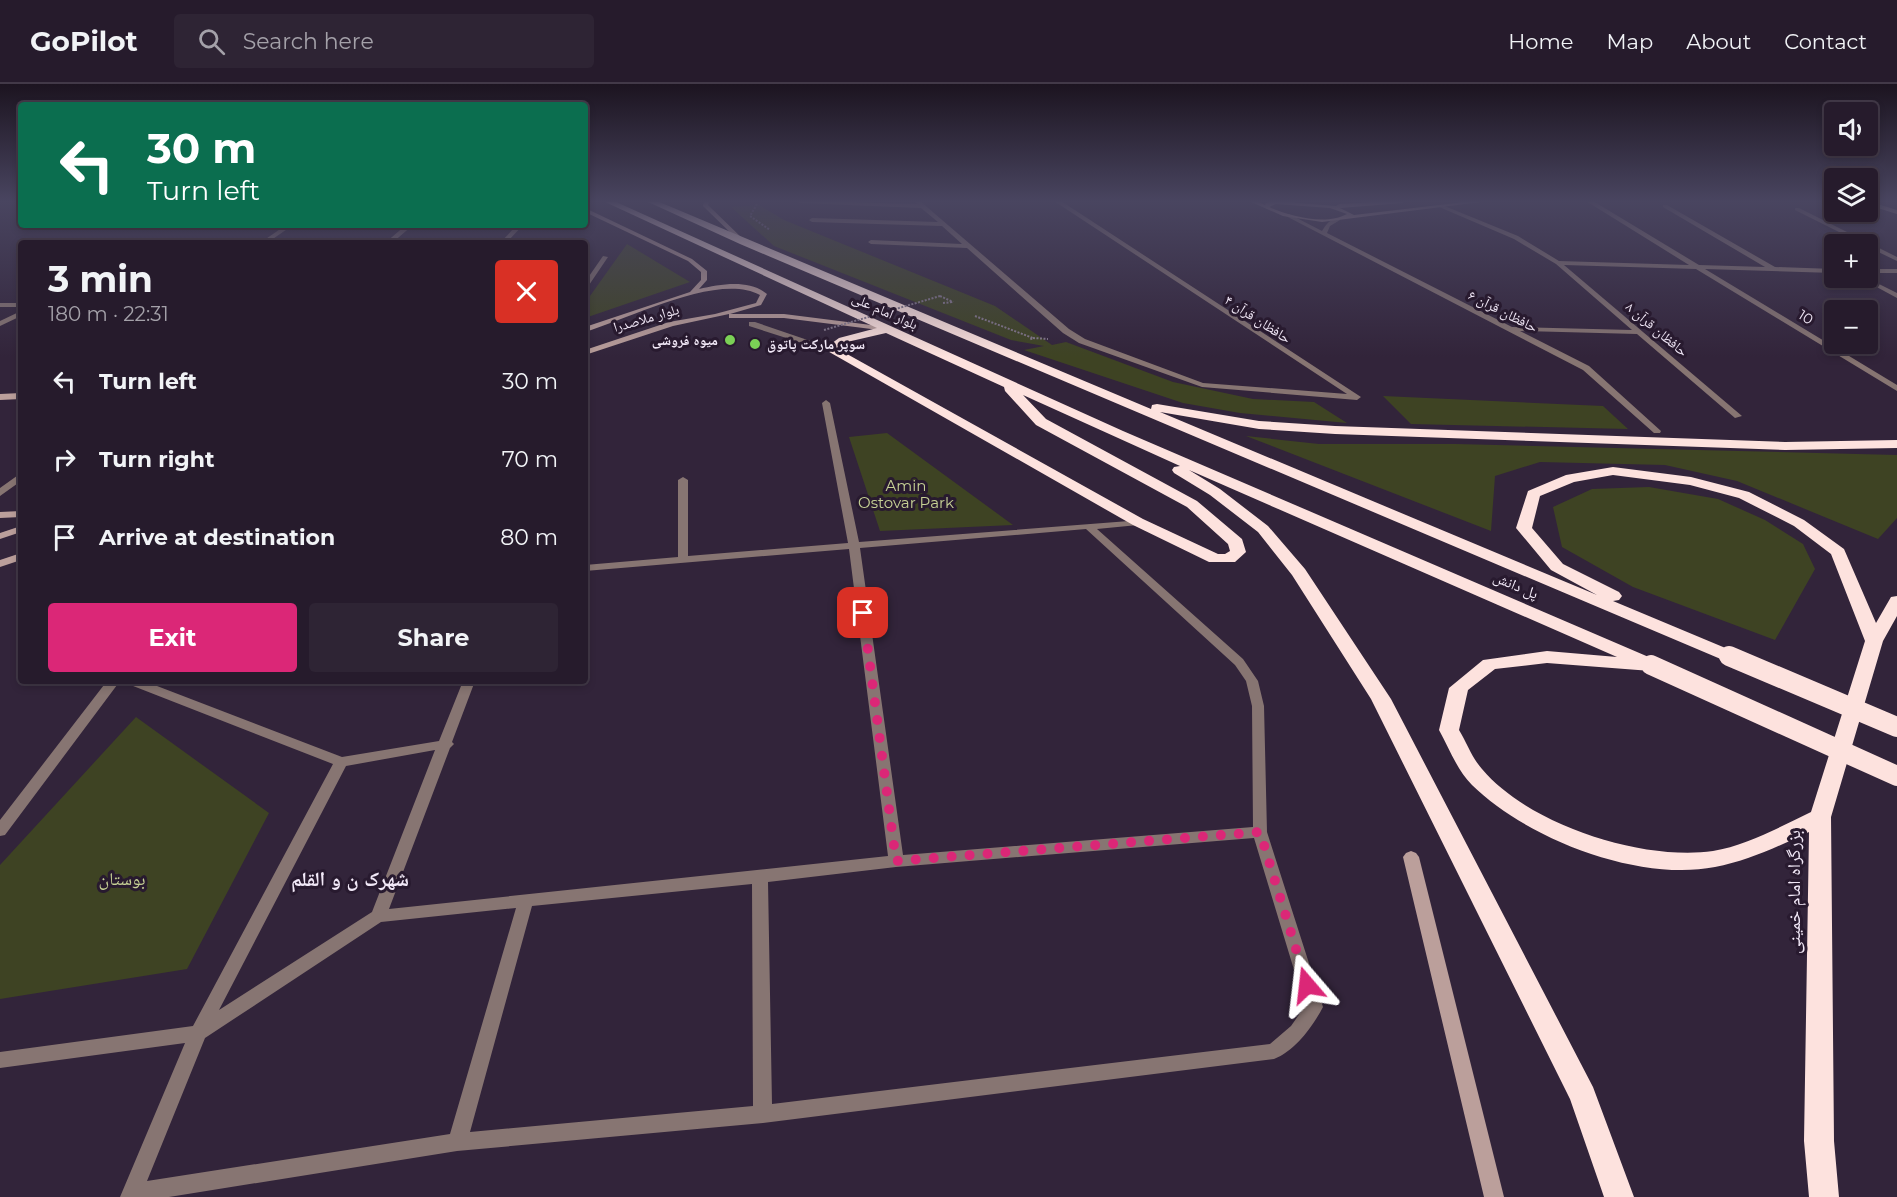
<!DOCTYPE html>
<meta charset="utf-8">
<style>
:root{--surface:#261b2c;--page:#2e2434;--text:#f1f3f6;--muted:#a4a1a9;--line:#423948;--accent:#db2777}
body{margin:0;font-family:Montserrat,"Noto Naskh Arabic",sans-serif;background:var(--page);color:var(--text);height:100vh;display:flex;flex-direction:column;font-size:22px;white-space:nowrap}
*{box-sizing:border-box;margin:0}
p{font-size:20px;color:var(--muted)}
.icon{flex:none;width:33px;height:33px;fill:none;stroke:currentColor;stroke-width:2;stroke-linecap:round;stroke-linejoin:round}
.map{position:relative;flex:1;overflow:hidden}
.panel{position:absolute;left:18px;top:156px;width:570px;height:444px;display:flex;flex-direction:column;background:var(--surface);border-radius:6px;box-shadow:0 3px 9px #0003,0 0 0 2px var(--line)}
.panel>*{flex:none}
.banner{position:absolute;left:18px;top:18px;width:570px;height:126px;border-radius:6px;box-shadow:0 3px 9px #0003,0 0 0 2px var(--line);background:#0b6e4f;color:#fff;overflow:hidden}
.controls{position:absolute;left:1824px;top:18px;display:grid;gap:12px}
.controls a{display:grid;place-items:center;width:54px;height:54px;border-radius:6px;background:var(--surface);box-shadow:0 3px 9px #0003,0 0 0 2px var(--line);font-size:30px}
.pin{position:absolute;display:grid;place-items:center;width:51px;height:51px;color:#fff;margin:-26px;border-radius:12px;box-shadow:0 3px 9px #0006}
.me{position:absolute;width:66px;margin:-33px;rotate:343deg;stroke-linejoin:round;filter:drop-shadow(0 0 4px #0008)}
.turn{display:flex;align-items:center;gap:21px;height:126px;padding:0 30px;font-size:27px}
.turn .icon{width:78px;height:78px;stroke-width:2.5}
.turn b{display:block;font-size:42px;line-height:51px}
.round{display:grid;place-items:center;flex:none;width:63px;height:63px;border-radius:6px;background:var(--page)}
.headline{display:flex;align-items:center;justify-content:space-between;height:102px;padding:0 30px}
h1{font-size:36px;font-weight:700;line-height:45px}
.cta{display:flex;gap:12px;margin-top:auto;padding:12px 30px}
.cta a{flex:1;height:69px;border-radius:6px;background:var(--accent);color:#fff;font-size:24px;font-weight:700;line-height:69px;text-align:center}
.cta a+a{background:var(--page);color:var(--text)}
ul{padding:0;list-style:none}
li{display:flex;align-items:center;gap:18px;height:78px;padding:0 30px}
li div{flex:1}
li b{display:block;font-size:22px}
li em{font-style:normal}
header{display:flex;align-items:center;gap:36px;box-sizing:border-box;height:84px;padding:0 30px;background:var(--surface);border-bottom:2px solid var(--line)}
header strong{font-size:28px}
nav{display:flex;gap:33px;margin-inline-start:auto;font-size:21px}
.search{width:420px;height:54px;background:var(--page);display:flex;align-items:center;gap:15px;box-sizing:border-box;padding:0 21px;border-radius:6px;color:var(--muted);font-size:22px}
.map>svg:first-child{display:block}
.green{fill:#3e4323}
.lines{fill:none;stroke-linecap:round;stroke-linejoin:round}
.path{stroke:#84788b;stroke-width:2;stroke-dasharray:2 1.5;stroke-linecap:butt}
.street{fill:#877572;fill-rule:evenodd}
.secondary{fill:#bb9f9b;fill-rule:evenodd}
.highway{fill:#fde2de;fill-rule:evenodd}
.path-bridge{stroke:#84788b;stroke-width:2;stroke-dasharray:2 1.5;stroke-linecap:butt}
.highway-bridge{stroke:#fde2de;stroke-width:20}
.route{stroke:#db2777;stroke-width:10;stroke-dasharray:0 18}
.poi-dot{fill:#7bd156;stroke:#281a2f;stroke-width:2}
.labels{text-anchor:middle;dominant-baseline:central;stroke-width:6;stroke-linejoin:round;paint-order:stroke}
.far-street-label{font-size:14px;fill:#f1e8f7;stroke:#281a2f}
.far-poi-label{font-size:14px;font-weight:bold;fill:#f1e8f7;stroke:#281a2f;text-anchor:end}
.park-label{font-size:15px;fill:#c7d295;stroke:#281a2f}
.street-label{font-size:15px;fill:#f1e8f7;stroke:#281a2f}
.near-park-label{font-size:18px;fill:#c7d295;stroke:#281a2f}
.near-street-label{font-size:18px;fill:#f1e8f7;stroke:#281a2f}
.near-neighbourhood-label{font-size:20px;font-weight:bold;fill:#f1e8f7;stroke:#281a2f}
</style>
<header>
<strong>GoPilot</strong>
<div class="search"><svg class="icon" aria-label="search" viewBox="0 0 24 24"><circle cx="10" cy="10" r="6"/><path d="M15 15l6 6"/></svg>Search here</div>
<nav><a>Home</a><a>Map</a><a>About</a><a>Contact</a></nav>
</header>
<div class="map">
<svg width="1897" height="1113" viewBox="0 0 1897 1113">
<rect width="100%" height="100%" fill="#32243a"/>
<!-- green -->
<path class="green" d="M759 121 784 136 995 222 1052 261 1066 258 1173 298 1253 315 1314 318 1347 339 1240 329 1183 319 1024 266 1044 262 1011 256 774 162 731 123Z
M627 160 690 198 585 234V219Z
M1383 312 1603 322 1628 345 1411 340Z
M887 349 1013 441 880 447 849 353Z
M1246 352 1319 360H1456L1897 371V434L1878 455 1737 397 1665 381 1540 378 1495 392 1491 447Z
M1649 403 1718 415 1765 436 1803 460 1815 485 1775 556 1633 503 1562 463 1553 423 1592 405Z
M136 633 269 729 187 885 0 915V781Z"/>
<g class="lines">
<!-- path -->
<path class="path" d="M757 120 750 132 770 146
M940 212 953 218
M943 219 953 218
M975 232 1033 254 1029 256
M1033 254 1048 255"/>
<!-- street -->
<path class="street" d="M797 117 917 120 914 117H920L1069 245 1085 255 1203 299 1347 310 1054 117H1061L1361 313 1357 316 1202 303 1079 259 1063 249 967 164 871 160 868 158 871 156 962 160 942 142 812 138 809 136 812 134 938 138 921 124 800 119Z
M1586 117H1593L1699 181 1765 183 1663 123V121H1667L1775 183 1834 185V189L1705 185 1897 301V307L1696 185 1564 181 1742 332 1735 334 1637 250 1520 247 1589 282 1661 347 1660 349H1654L1583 286 1284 131 1289 130 1322 147C1326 140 1332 133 1340 134V136L1330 142 1327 149 1512 243 1632 246 1556 180 1514 155 1437 122 1442 121 1518 152 1559 177 1689 181Z
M1795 124H1799L1897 173V177L1868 163V160H1863L1795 126Z
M286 141H293L267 159H260Z
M406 141H413L392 159H385Z
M517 141H523L506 159H500Z
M603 172 608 173 587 204 585 205V198Z
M1868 185H1897V189H1868Z
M1860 194H1867L1897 209V214Z
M0 219H21V223H0Z
M21 227V232L0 242V237Z
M749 238H755L834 265 827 267 749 242Z
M826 316 830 319 859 458 1142 436 1143 438 1138 441 1097 445 1243 575 1258 597 1264 622 1267 748 1323 923C1313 942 1295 967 1274 975L763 1039 457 1067 169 1113H120L185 959 0 984V968L193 942 333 680 128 600 126 597H144L342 673 439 657 463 597H475L452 658 454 660 450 664 389 825 888 772 849 465 585 487V481L678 473V396L683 393 688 396V472L848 459 822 319ZM1086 445 1235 581 1246 597 1252 622 1253 743 903 771 860 464ZM435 666 372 828 219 926 346 682ZM1254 754 1305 922 1291 942 1270 960 772 1020 768 798 896 783ZM752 800 753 1022 470 1048 532 822ZM516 824 450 1050 147 1097 205 954 381 838Z
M21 389V397L0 412V404Z
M107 597H120L5 751 0 752V736Z"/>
<!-- secondary -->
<path class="secondary" d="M704 117H710L708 121 745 157V159H741L703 122Z
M1249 117H1256L1265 121 1266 119 1274 117 1336 122 1339 120 1400 117 1403 119 1340 124 1354 131 1473 117H1489L1322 138 1283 132ZM1276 120 1330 124 1347 130C1325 142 1291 132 1269 123Z
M1868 117 1897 126V130L1868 121Z
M585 124 692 175 707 187V196L699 205C721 200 749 195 767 210L761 221 730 230H784L887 243 891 245 887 247 784 234H729V230L673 242 585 271V266L669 238 715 230 756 219 760 211C718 188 629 235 585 248V243L690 208 701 196V188L688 177 585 128Z
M21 309V315L0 316V310Z
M21 427V433L0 434V428Z
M21 442V448L0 455V449Z
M21 469V476L0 483V476Z
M1411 767 1416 769 1419 773 1504 1113H1484L1403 773 1406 769Z"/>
<!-- highway -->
<path class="highway" d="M603 117H614L1123 347 1658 577 1660 581 1658 585 1651 587 1547 579 1495 585 1468 606 1459 646C1467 659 1472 674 1482 685 1529 741 1642 777 1713 767 1747 761 1780 743 1811 728L1865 557 1831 470 1794 442 1739 414 1690 401 1613 391 1574 398 1540 412 1532 444 1563 480 1619 508 1622 512 1619 516 1613 517 1735 568 1738 572 1735 576H1723L740 160 646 117H657L1151 325 1152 321 1157 320 1259 337 1335 342 1785 358 1897 356V364L1785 366 1335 350 1259 345 1160 328 1597 511 1551 486 1516 444 1528 407 1566 391 1613 383 1691 393 1749 408 1804 436 1844 465 1876 539 1891 513 1897 512V532L1883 557 1831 733 1834 1057 1839 1113H1809L1804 1057 1809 748C1779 762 1748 777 1715 783 1638 798 1527 755 1472 701 1457 686 1449 664 1439 646L1449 604 1483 576 1547 567 1617 573 1189 386 1220 405 1268 442 1305 485 1391 615 1593 1003 1634 1113H1604L1570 1015 1371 615 1292 491 1258 448 1210 411 1174 389 1172 386 1174 383 1180 382 1023 311 1046 335 1197 417 1242 455 1246 468 1235 478H1209L1133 441 824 265 839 254 877 244ZM886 249 1004 303 1005 307 1036 341 1187 423 1228 460 1230 467 1225 470H1218L1143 435 838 265 847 258Z"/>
<!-- path-bridge -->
<path class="path-bridge" d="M824 246 940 212"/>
<!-- highway-bridge -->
<path class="highway-bridge" d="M1729 572 1897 643
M1651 581 1897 692"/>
</g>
<!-- sky -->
<linearGradient id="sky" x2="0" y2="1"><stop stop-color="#1c1420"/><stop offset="0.43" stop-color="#494560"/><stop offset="1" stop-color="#494560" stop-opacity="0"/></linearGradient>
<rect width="1897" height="273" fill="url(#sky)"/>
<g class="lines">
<!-- route -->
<path class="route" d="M863 529 896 777 1260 748 1307 901"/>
</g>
<!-- markers -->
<g class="poi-dot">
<circle cx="730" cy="256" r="6"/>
<circle cx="755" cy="260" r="6"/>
</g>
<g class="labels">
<!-- far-street labels -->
<g class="far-street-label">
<text transform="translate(885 227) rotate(24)">بلوار امام علی</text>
<text transform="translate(1503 227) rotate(27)">حافظان قرآن ۶</text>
<text transform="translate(1806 233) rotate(31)">10</text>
<text transform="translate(646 234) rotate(-16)">بلوار ملاصدرا</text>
<text transform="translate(1258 235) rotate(33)">حافظان قرآن ۴</text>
<text transform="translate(1657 245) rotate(40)">حافظان قرآن ۸</text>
</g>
<!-- far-poi labels -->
<g class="far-poi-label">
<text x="718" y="256">میوه فروشی</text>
<text x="767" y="260" text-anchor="start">سوپر مارکت پاتوق</text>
</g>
<!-- park labels -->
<g class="park-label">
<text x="906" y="401">Amin<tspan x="906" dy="17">Ostovar Park</tspan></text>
</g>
<!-- street labels -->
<g class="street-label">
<text transform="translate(1516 501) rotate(23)">پل دانش</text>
</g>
<!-- near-park labels -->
<g class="near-park-label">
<text x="122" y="795">بوستان</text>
</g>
<!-- near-street labels -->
<g class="near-street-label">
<text transform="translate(1794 808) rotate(-90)">بزرگراه امام خمینی</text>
</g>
<!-- near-neighbourhood labels -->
<g class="near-neighbourhood-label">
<text x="350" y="795">شهرک ن و القلم</text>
</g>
</g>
</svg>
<div class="controls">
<a><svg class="icon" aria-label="sound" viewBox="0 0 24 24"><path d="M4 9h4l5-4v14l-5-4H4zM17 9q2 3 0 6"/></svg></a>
<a><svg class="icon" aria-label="layers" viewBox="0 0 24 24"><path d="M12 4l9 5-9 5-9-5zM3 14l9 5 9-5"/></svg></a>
<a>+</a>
<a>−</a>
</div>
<div class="pin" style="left:863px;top:529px;background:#d93025"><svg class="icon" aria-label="arrive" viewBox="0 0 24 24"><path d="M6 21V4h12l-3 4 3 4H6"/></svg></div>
<svg class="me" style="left:1307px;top:901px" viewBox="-20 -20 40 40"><path d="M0-17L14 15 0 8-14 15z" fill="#db2777" stroke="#fff" stroke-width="4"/></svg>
<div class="banner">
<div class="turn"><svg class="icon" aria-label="left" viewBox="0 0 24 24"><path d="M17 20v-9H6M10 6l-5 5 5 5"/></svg><div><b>30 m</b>Turn left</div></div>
</div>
<section class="panel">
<div class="headline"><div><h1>3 min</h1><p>180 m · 22:31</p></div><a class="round" style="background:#d93025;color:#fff"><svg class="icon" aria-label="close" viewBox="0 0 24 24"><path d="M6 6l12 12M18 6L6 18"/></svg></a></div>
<ul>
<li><svg class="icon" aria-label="left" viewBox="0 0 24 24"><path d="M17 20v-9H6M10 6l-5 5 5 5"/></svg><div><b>Turn left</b></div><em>30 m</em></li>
<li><svg class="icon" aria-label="right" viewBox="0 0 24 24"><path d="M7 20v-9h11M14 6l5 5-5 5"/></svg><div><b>Turn right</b></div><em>70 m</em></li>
<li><svg class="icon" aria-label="arrive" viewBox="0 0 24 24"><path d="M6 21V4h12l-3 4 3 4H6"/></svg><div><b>Arrive at destination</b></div><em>80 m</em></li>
</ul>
<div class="cta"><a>Exit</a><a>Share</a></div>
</section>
</div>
